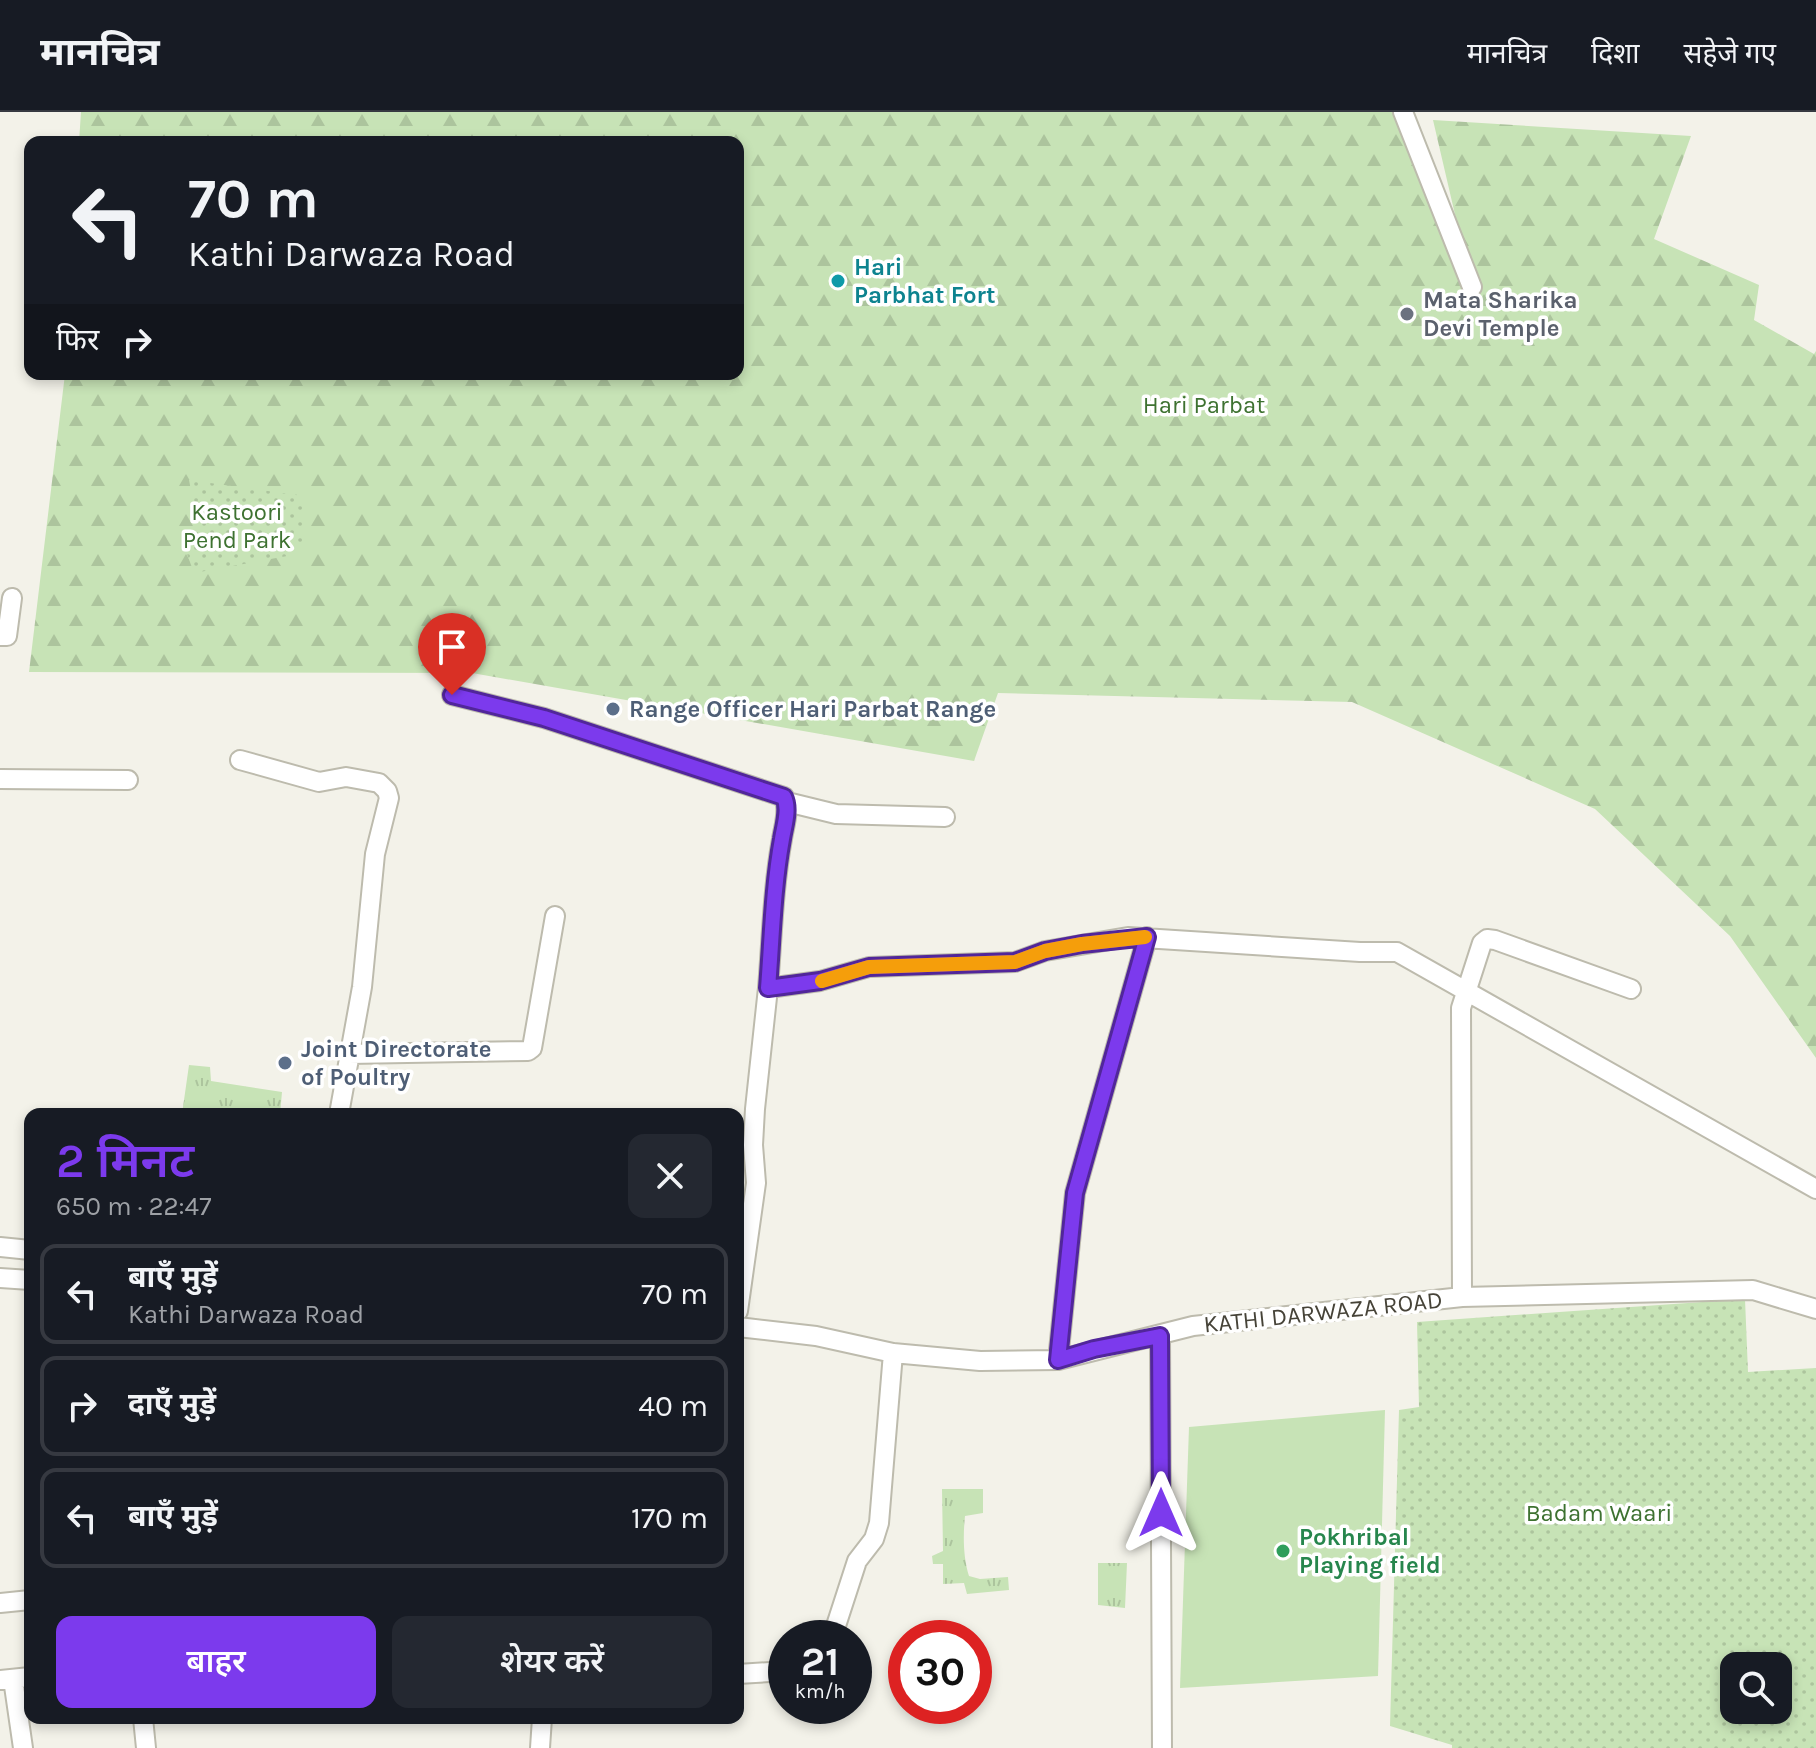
<!DOCTYPE html>
<html lang="hi">
<meta charset="utf-8">
<style>
:root{--surface:#171b24;--page:#242831;--text:#f1f3f6;--muted:#9ea1a6;--line:#363941;--accent:#7c3aed}
body{margin:0;font-family:Karla,"Noto Sans Devanagari",sans-serif;background:var(--page);color:var(--text);height:100vh;display:flex;flex-direction:column;font-size:30px;white-space:nowrap}
*{box-sizing:border-box;margin:0}
p{font-size:26px;color:var(--muted)}
.icon{flex:none;width:44px;height:44px;fill:none;stroke:currentColor;stroke-width:2;stroke-linecap:round;stroke-linejoin:round}
.map{position:relative;flex:1;overflow:hidden}
.side{position:absolute;left:24px;top:996px;width:720px;height:616px;display:flex;flex-direction:column;background:var(--surface);border-radius:16px;box-shadow:0 4px 12px #0003}
.side>*{flex:none}
.guide{position:absolute;left:24px;top:24px;width:720px;height:244px;border-radius:16px;box-shadow:0 4px 12px #0003;background:#171b24;color:var(--text);overflow:hidden}
.fabs{position:absolute;left:1720px;top:1540px;display:grid;gap:16px}
.fabs a{display:grid;place-items:center;width:72px;height:72px;border-radius:16px;background:var(--surface);box-shadow:0 4px 12px #0003;font-size:40px}
.speed{position:absolute;left:768px;top:1508px;display:flex;gap:16px;font-size:40px;font-weight:700;text-align:center}
.speed>*{display:grid;place-content:center;width:104px;height:104px;border-radius:50%;background:var(--surface);box-shadow:0 4px 12px #0003;line-height:1}
.speed small{font-size:20px;font-weight:400}
.speed .limit{border:12px solid #d22;background:#fff;color:#111}
.pin{position:absolute;display:grid;place-items:center;width:68px;height:68px;color:#fff;margin:-82px -34px;border-radius:50% 50% 50% 0;rotate:-45deg;box-shadow:0 0 8px #0007}
.pin .icon{rotate:45deg}
.me{position:absolute;width:88px;margin:-44px;rotate:0deg;stroke-linejoin:round;filter:drop-shadow(0 0 6px #0008)}
.turn{display:flex;align-items:center;gap:28px;height:168px;padding:0 32px;font-size:36px}
.turn .icon{width:104px;height:104px;stroke-width:2.5}
.turn b{display:block;font-size:56px;line-height:68px}
.then{display:flex;align-items:center;height:76px;padding:0 32px;background:#0003;gap:16px;font-size:30px}
.round{display:grid;place-items:center;flex:none;width:84px;height:84px;border-radius:16px;background:var(--page)}
.summary{display:flex;align-items:center;justify-content:space-between;height:136px;padding:0 32px}
h1{font-size:48px;font-weight:600;line-height:60px;color:var(--accent)}
.button{display:flex;gap:16px;margin-top:auto;padding:16px 32px}
.button a{flex:1;height:92px;border-radius:16px;background:var(--accent);color:#fff;font-size:32px;font-weight:600;line-height:92px;text-align:center}
.button a+a{background:var(--page);color:var(--text)}
ul{padding:0;list-style:none}
li{display:flex;align-items:center;gap:24px;height:100px;margin:0 16px 12px;padding:0 16px;border:4px solid var(--line);border-radius:16px}
li div{flex:1}
li b{display:block;font-size:30px}
li em{font-style:normal}
header{display:flex;align-items:center;gap:48px;box-sizing:border-box;height:112px;padding:0 40px;background:var(--surface);border-bottom:2px solid var(--line)}
header strong{font-size:38px}
nav{display:flex;gap:44px;margin-inline-start:auto;font-size:28px}
.map>svg:first-child{display:block}
.grass{fill:url(#grass-tufts)}
.forest{fill:url(#forest-firs)}
.park{fill:url(#park-dots);fill-rule:evenodd}
.pitch{fill:#c7e3b6}
.lines{fill:none;stroke-linecap:round;stroke-linejoin:round}
.minor-casing{stroke:#bdbbad;stroke-width:22}
.minor{stroke:#fff;stroke-width:18}
.route-casing{stroke:#51269a;stroke-width:20}
.route{stroke:#7c3aed;stroke-width:14}
.slow{stroke:#f59e0b;stroke-width:14}
.culture-dot{fill:#0f9aa8;stroke:#fff;stroke-width:3}
.worship-dot{fill:#6b7280;stroke:#fff;stroke-width:3}
.service-dot{fill:#5c6f8a;stroke:#fff;stroke-width:3}
.leisure-dot{fill:#2e9e5b;stroke:#fff;stroke-width:3}
.labels{text-anchor:middle;dominant-baseline:central;stroke-width:7;stroke-linejoin:round;paint-order:stroke}
.culture-label{font-size:24px;font-weight:bold;fill:#0d838f;stroke:#fff;text-anchor:start}
.worship-label{font-size:24px;font-weight:bold;fill:#5b616d;stroke:#fff;text-anchor:start}
.park-label{font-size:24px;fill:#3e7231;stroke:#fff}
.service-label{font-size:24px;font-weight:bold;fill:#4e5e75;stroke:#fff;text-anchor:start}
.street-label{font-size:24px;fill:#464338;stroke:#fff}
.leisure-label{font-size:24px;font-weight:bold;fill:#27864d;stroke:#fff;text-anchor:start}
</style>
<header>
<strong>मानचित्र</strong>
<nav><a>मानचित्र</a><a>दिशा</a><a>सहेजे गए</a></nav>
</header>
<div class="map">
<svg width="1816" height="1636" viewBox="0 0 1816 1636">
<defs>
<pattern id="grass-tufts" width="24" height="20" patternUnits="userSpaceOnUse" patternTransform="scale(2)"><rect width="24" height="20" fill="#c7e3b6"/><path d="M3 7l-1-3M5 7V3M7 7l1-3M15 17l-1-3M17 17v-4M19 17l1-3" fill="none" stroke="#acc49d"/></pattern>
<pattern id="forest-firs" width="22" height="20" patternUnits="userSpaceOnUse" patternTransform="scale(2)"><rect width="22" height="20" fill="#c7e3b6"/><path d="M5 1l3.5 6h-7zM16 11l3.5 6h-7z" fill="#acc49d"/></pattern>
<pattern id="park-dots" width="8" height="8" patternUnits="userSpaceOnUse" patternTransform="scale(2)"><rect width="8" height="8" fill="#c7e3b6"/><path d="M2 2h.1M6 6h.1" fill="none" stroke="#acc49d" stroke-width="1.8" stroke-linecap="round"/></pattern>
</defs>
<rect width="100%" height="100%" fill="#f3f2e9"/>
<!-- grass -->
<path class="grass" d="M189 953 210 955 211 969 282 980 280 1002H182Z
M942 1377H983V1401L965 1404C963 1423 963 1445 969 1464L980 1467 1008 1465 1009 1478 967 1482 964 1471 943 1472V1452H933L932 1444 943 1439Z
M1098 1451H1127L1125 1496 1098 1493Z"/>
<!-- forest -->
<path class="forest" d="M81 0H1402L1470 167 1433 8 1691 24 1654 127 1759 173 1754 208 1814 242 1816 239V946L1730 824 1595 697 1352 590 998 581 974 649 472 561 29 560 65 262H738V30H79Z"/>
<!-- park -->
<path class="park" d="M189 368 303 384 304 441 194 461 180 423 199 420Z
M1745 1187 1748 1260 1816 1256V1636H1452V1633L1390 1614 1399 1298 1419 1295 1417 1210ZM1734 1554H1778V1598H1734Z"/>
<!-- pitch -->
<path class="pitch" d="M1385 1298 1378 1564 1180 1576 1189 1315Z"/>
<g class="lines">
<!-- minor casing -->
<g class="minor-casing">
<path id="minor" d="M1403 0 1472 175
M0 524H7L12 486
M452 583 544 606 784 685C790 697 784 714 782 727 773 776 772 826 768 876
M240 648 319 670 346 665 379 671 387 679 389 686 375 742 362 875 339 1002
M0 667 128 668
M787 690 836 702 945 705
M349 942 528 939 532 936 555 804
M0 1135 30 1138
M0 1166 30 1168
M1462 1185 1461 896 1482 831 1487 827 1495 828 1631 877
M738 1199 756 1071 753 1033 755 997 768 876 820 869 869 855 1015 850 1045 839 1128 825 1360 840H1397L1816 1077
M738 1215 816 1224 893 1241 980 1249 1058 1248 1193 1214 1462 1185 1753 1178 1816 1197
M1160 1224 1162 1636
M1058 1248 1075 1081 1147 825
M0 1491 30 1488
M832 1526 857 1449 874 1427 879 1411 893 1241
M738 1562 786 1559
M13 1567 23 1636
M0 1568 30 1565
M143 1606 146 1636
M540 1636 542 1606"/>
</g>
<!-- minor -->
<use href="#minor" class="minor"/>
</g>
<g class="lines">
<!-- route casing -->
<g class="route-casing">
<path id="route" d="M452 583 544 606 784 685C790 697 784 714 782 727 773 776 772 826 768 876L820 869 869 855 1015 850 1045 839 1082 832 1147 825 1075 1081 1058 1248 1094 1237 1160 1224 1161 1401"/>
</g>
<!-- route -->
<use href="#route" class="route"/>
<!-- slow -->
<path class="slow" d="M822 869 869 855 1015 850 1045 839 1082 832 1145 825"/>
</g>
<!-- markers -->
<circle class="culture-dot" cx="838" cy="169" r="8"/>
<circle class="worship-dot" cx="1407" cy="202" r="8"/>
<g class="service-dot">
<circle cx="613" cy="597" r="8"/>
<circle cx="285" cy="951" r="8"/>
</g>
<circle class="leisure-dot" cx="1283" cy="1439" r="8"/>
<g class="labels">
<!-- culture labels -->
<g class="culture-label">
<text x="854" y="155">Hari<tspan x="854" dy="28">Parbhat Fort</tspan></text>
</g>
<!-- worship labels -->
<g class="worship-label">
<text x="1423" y="188">Mata Sharika<tspan x="1423" dy="28">Devi Temple</tspan></text>
</g>
<!-- park labels -->
<g class="park-label">
<text x="1204" y="293">Hari Parbat</text>
<text x="237" y="400">Kastoori<tspan x="237" dy="28">Pend Park</tspan></text>
<text x="1599" y="1401">Badam Waari</text>
</g>
<!-- service labels -->
<g class="service-label">
<text x="629" y="597">Range Officer Hari Parbat Range</text>
<text x="301" y="937">Joint Directorate<tspan x="301" dy="28">of Poultry</tspan></text>
</g>
<!-- street labels -->
<g class="street-label">
<text transform="translate(1323 1200) rotate(-6)">KATHI DARWAZA ROAD</text>
</g>
<!-- leisure labels -->
<g class="leisure-label">
<text x="1299" y="1425">Pokhribal<tspan x="1299" dy="28">Playing field</tspan></text>
</g>
</g>
</svg>
<div class="fabs">
<a><svg class="icon" aria-label="search" viewBox="0 0 24 24"><circle cx="10" cy="10" r="6"/><path d="M15 15l6 6"/></svg></a>
</div>
<div class="speed"><div>21<small>km/h</small></div><div class="limit">30</div></div>
<div class="pin" style="left:452px;top:583px;background:#d93025"><svg class="icon" aria-label="arrive" viewBox="0 0 24 24"><path d="M6 21V4h12l-3 4 3 4H6"/></svg></div>
<svg class="me" style="left:1161px;top:1401px" viewBox="-20 -20 40 40"><path d="M0-17L14 15 0 8-14 15z" fill="#7c3aed" stroke="#fff" stroke-width="4"/></svg>
<div class="guide">
<div class="turn"><svg class="icon" aria-label="left" viewBox="0 0 24 24"><path d="M17 20v-9H6M10 6l-5 5 5 5"/></svg><div><b>70 m</b>Kathi Darwaza Road</div></div>
<div class="then">फिर<svg class="icon" aria-label="right" viewBox="0 0 24 24"><path d="M7 20v-9h11M14 6l5 5-5 5"/></svg></div>
</div>
<section class="side">
<div class="summary"><div><h1>2 मिनट</h1><p>650 m · 22:47</p></div><a class="round"><svg class="icon" aria-label="close" viewBox="0 0 24 24"><path d="M6 6l12 12M18 6L6 18"/></svg></a></div>
<ul>
<li><svg class="icon" aria-label="left" viewBox="0 0 24 24"><path d="M17 20v-9H6M10 6l-5 5 5 5"/></svg><div><b>बाएँ मुड़ें</b><p>Kathi Darwaza Road</p></div><em>70 m</em></li>
<li><svg class="icon" aria-label="right" viewBox="0 0 24 24"><path d="M7 20v-9h11M14 6l5 5-5 5"/></svg><div><b>दाएँ मुड़ें</b></div><em>40 m</em></li>
<li><svg class="icon" aria-label="left" viewBox="0 0 24 24"><path d="M17 20v-9H6M10 6l-5 5 5 5"/></svg><div><b>बाएँ मुड़ें</b></div><em>170 m</em></li>
</ul>
<div class="button"><a>बाहर</a><a>शेयर करें</a></div>
</section>
</div>
